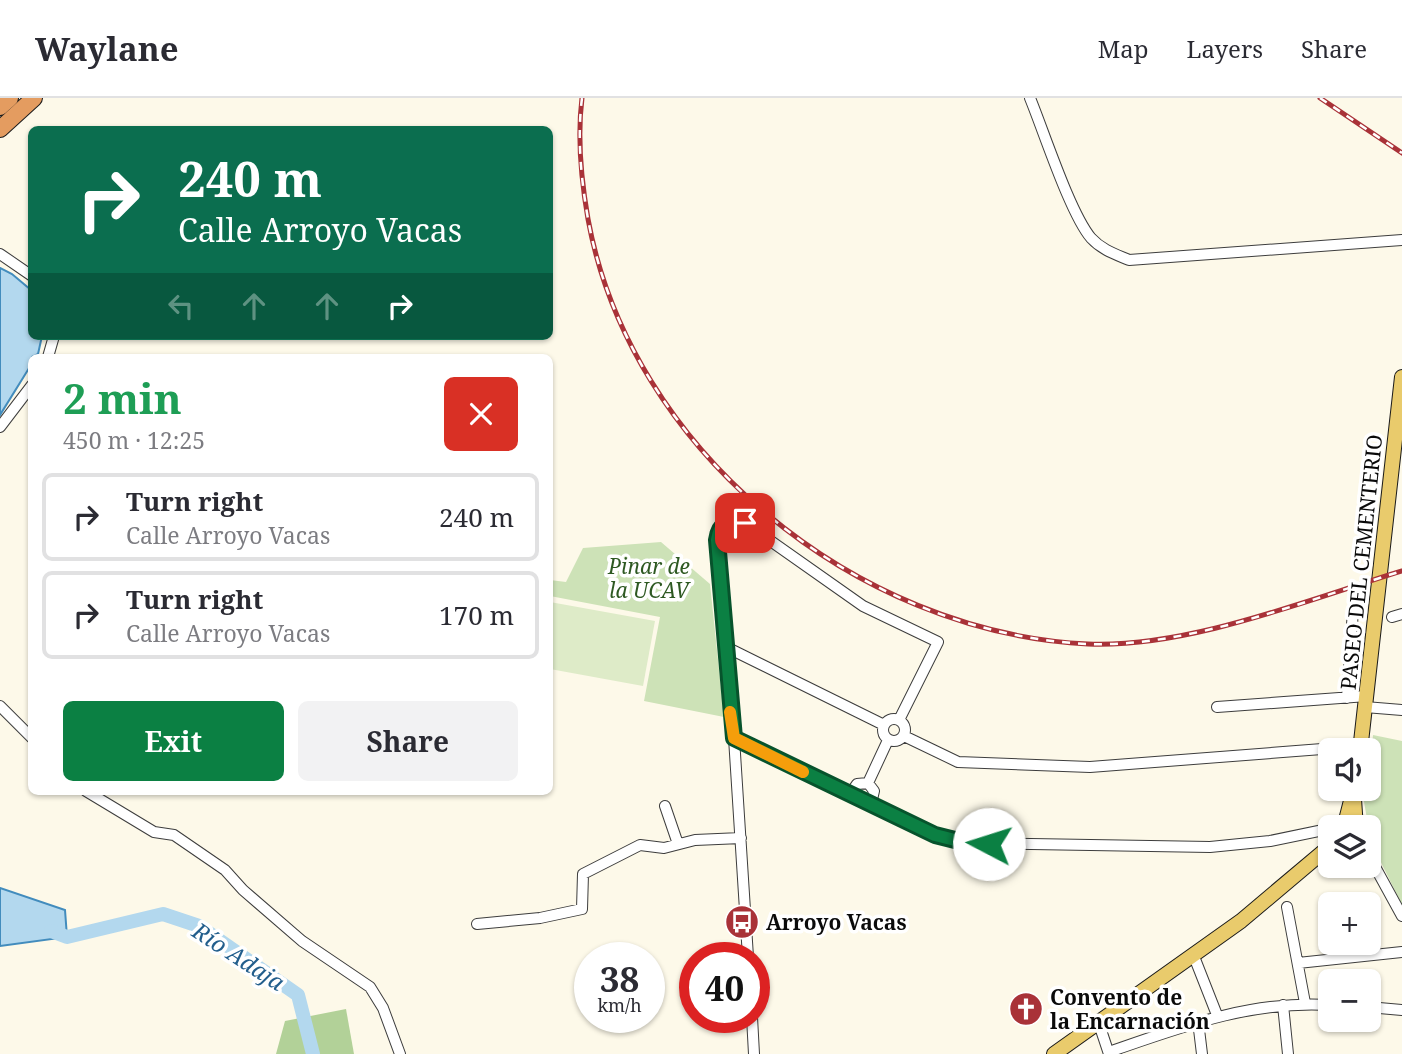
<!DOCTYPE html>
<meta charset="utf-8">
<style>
:root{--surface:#fff;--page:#f2f2f3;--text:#2b2b33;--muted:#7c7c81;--line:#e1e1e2;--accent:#0b8043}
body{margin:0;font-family:"Noto Serif",serif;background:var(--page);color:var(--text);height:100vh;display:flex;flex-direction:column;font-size:26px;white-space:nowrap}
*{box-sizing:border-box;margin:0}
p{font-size:23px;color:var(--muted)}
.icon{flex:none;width:38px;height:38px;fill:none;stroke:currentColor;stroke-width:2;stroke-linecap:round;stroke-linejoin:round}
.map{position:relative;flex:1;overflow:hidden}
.sheet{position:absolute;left:28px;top:256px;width:525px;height:441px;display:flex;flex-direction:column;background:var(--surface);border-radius:10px;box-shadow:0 2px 5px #0004}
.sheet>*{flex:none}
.top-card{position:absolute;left:28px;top:28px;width:525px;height:214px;border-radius:10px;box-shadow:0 2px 5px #0004;background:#0b6e4f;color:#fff;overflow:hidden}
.fabs{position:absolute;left:1318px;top:640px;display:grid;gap:14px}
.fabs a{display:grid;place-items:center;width:63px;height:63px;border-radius:10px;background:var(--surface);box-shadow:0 2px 5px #0004;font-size:35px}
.speed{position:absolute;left:574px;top:844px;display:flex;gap:14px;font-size:35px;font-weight:700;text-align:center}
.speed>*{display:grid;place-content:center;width:91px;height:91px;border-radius:50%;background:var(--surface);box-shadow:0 2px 5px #0004;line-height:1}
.speed small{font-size:18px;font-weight:400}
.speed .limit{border:10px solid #d22;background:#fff;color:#111}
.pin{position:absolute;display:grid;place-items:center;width:60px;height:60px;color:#fff;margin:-30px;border-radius:14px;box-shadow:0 4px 10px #0006}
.me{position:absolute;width:77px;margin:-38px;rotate:275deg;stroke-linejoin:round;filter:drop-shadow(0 0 5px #0008)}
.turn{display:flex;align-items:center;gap:24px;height:147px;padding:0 35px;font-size:32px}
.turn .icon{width:91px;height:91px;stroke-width:2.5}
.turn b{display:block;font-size:49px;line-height:60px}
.lanes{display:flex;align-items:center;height:66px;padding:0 35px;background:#0003;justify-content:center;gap:35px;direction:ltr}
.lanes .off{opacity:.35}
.round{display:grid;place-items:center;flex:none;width:74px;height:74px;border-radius:10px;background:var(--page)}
.head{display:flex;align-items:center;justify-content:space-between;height:119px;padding:0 35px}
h1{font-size:42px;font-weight:700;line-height:52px;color:#1e9e55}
.action{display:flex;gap:14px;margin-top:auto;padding:14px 35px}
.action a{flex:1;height:80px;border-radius:10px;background:var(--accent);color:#fff;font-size:28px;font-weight:700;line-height:80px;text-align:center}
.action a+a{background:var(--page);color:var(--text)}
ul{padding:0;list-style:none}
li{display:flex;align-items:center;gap:21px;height:88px;margin:0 14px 10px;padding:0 21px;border:4px solid var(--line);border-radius:10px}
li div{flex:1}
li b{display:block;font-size:26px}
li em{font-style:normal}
header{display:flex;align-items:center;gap:42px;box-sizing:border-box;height:98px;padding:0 35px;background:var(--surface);border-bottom:2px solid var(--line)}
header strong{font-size:33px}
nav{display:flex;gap:38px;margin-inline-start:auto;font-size:24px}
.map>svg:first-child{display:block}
.green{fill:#cde2b7}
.forest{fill:#b2d198}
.pitch{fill:#deebc8}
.water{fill:#b3d8ee;stroke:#428cbd;stroke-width:2}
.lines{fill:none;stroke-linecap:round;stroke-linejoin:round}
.river{stroke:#b3d8ee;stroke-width:14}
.minor-casing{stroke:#3d3d3d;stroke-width:12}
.major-casing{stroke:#1b1b1b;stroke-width:16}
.highway-casing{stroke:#1b1b1b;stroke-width:18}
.minor{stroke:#fff;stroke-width:10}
.major{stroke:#e9cb6c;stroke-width:14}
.highway{stroke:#e49c60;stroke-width:16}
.rail-casing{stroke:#a93238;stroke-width:5}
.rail{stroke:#fff;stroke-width:2.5;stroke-dasharray:8;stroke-linecap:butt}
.route-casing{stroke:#07532c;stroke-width:18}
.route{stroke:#0b8043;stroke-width:12}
.slow{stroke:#f59e0b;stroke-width:12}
.labels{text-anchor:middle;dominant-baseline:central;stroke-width:7;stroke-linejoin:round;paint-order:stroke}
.street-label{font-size:21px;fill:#0a0a0a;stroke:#fff}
.park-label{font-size:21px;font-style:italic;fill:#2e5922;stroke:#fff}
.poi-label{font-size:21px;font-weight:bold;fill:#0a0a0a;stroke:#fff;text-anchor:start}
.water-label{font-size:23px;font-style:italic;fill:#225e8c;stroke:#fff}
</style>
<header>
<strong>Waylane</strong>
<nav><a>Map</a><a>Layers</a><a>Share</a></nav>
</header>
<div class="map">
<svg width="1402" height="956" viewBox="0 0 1402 956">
<rect width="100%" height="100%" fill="#fdf9e9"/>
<!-- green -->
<path class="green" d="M661 444 710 486 724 619 644 603 660 519 550 498V482L566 484 583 450Z
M1373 637 1402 643V807L1371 744 1363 698 1364 691H1368Z"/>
<!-- forest -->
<path class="forest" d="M346 911 354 956H276L285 923Z"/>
<!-- pitch -->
<path class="pitch" d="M550 504 655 523 643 588 550 571Z"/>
<!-- water -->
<path class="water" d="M0 170 12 176 31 192 32 238H42L38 256 32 259 31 267 0 317Z
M0 790 65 812 67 839 0 848Z"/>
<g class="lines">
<!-- river -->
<path class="river" d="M51 833 67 839 163 816 199 828 298 897 313 956"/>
<!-- minor casing -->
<g class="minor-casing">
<path id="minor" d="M1030 0C1044 34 1070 115 1091 140 1102 152 1115 156 1129 162L1402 142
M0 156 32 178
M48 259 54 238
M0 329 32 287
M1392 519 1402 516
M724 548 884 627
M1347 600 1353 512
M0 608 32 640
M1217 609 1367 598
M1365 609 1402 612
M883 632a11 11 0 1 1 22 0a11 11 0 1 1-22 0Z
M904 638 958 664 1090 669 1361 648
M734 640 935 737 966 745 1210 749 1270 743 1333 730
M868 685 888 642
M86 693 154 734 174 737 225 772 243 792 302 843 370 889 383 910 400 956
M850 696 857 686 868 685 874 693 871 706
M665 708 678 746
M1368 756 1402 818
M1287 809 1305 905
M477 826 540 820 582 811 583 776 640 747 664 750 695 742 741 740
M1193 856 1217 917
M748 859 734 640 717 442C719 426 729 420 745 425L863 508 938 544 899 622
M1298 865 1402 854
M1283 907 1288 956
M1368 909 1402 912
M752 919 754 956
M1098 923 1109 956
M1198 923 1202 956
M1109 954C1181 929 1252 902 1330 907"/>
</g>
<!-- major casing -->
<g class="major-casing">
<path id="major" d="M1360 653 1402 279
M1354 701 1356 730
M1344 730 1354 691
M1054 956 1241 823 1330 748"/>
</g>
<!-- highway casing -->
<g class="highway-casing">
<path id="highway" d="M0 9 10 0
M0 31 34 0"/>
</g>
<!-- minor -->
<use href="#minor" class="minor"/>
<!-- major -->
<use href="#major" class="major"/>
<!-- highway -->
<use href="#highway" class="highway"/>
<!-- rail casing -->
<g class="rail-casing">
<path id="rail" d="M582 0C577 40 581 81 588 121 630 352 856 535 1088 546 1188 550 1307 502 1402 473
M1320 0 1402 55"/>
</g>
<!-- rail -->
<use href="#rail" class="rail"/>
</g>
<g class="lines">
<!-- route casing -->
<g class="route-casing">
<path id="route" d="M745 425C729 420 719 426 717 442L734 640 935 737 967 745 989 746"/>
</g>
<!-- route -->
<use href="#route" class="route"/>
<!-- slow -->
<path class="slow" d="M730 614 734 640 803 674"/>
</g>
<!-- icons -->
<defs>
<g id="bus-disc" transform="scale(1.75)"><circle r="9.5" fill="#a93238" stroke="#fff"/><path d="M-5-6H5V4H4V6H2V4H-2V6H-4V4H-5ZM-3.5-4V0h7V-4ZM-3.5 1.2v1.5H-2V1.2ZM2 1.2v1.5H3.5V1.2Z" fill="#fff"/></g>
<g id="church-disc" transform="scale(1.75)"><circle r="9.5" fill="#a93238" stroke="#fff"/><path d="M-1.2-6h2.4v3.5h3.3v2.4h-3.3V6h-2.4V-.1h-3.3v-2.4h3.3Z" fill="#fff"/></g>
</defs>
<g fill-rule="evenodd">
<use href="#bus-disc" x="742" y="824"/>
<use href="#church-disc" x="1026" y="911"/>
</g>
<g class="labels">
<!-- street labels -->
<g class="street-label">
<text transform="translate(1361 464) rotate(-84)">PASEO DEL CEMENTERIO</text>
</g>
<!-- park labels -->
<g class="park-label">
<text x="649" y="468">Pinar de<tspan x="649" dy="24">la UCAV</tspan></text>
</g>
<!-- poi labels -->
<g class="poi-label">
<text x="766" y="824">Arroyo Vacas</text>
<text x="1050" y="899">Convento de<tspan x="1050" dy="24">la Encarnación</tspan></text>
</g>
<!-- water labels -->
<g class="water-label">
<text transform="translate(239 858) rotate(33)">Río Adaja</text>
</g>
</g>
</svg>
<div class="fabs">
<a><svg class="icon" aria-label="sound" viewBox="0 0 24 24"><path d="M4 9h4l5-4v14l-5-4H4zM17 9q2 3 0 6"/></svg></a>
<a><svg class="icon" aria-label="layers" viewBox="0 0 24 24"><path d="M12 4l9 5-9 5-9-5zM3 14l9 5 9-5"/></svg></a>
<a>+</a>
<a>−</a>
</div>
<div class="speed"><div>38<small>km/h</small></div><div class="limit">40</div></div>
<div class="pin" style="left:745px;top:425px;background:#d93025"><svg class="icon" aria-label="arrive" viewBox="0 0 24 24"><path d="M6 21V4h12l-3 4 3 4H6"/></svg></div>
<svg class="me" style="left:989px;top:746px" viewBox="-20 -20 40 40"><circle r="19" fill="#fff"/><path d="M0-13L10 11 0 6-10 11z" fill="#0b8043"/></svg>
<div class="top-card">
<div class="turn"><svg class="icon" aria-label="right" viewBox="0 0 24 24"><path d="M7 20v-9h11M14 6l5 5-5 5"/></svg><div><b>240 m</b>Calle Arroyo Vacas</div></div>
<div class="lanes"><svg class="icon off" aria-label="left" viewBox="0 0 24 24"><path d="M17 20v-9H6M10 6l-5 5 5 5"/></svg><svg class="icon off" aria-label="ahead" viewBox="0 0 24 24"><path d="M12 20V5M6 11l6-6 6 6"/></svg><svg class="icon off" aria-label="ahead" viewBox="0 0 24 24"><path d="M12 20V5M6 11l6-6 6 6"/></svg><svg class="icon" aria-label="right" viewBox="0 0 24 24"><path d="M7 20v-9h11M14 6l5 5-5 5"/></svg></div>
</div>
<section class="sheet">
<div class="head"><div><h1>2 min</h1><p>450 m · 12:25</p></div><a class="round" style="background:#d93025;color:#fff"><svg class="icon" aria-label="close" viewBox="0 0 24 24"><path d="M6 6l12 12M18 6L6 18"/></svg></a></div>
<ul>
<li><svg class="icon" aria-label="right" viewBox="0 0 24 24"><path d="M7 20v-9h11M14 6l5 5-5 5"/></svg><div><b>Turn right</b><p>Calle Arroyo Vacas</p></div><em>240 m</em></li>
<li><svg class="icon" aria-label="right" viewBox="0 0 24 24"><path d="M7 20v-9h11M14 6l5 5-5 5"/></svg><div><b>Turn right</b><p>Calle Arroyo Vacas</p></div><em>170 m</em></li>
</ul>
<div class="action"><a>Exit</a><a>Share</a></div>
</section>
</div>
